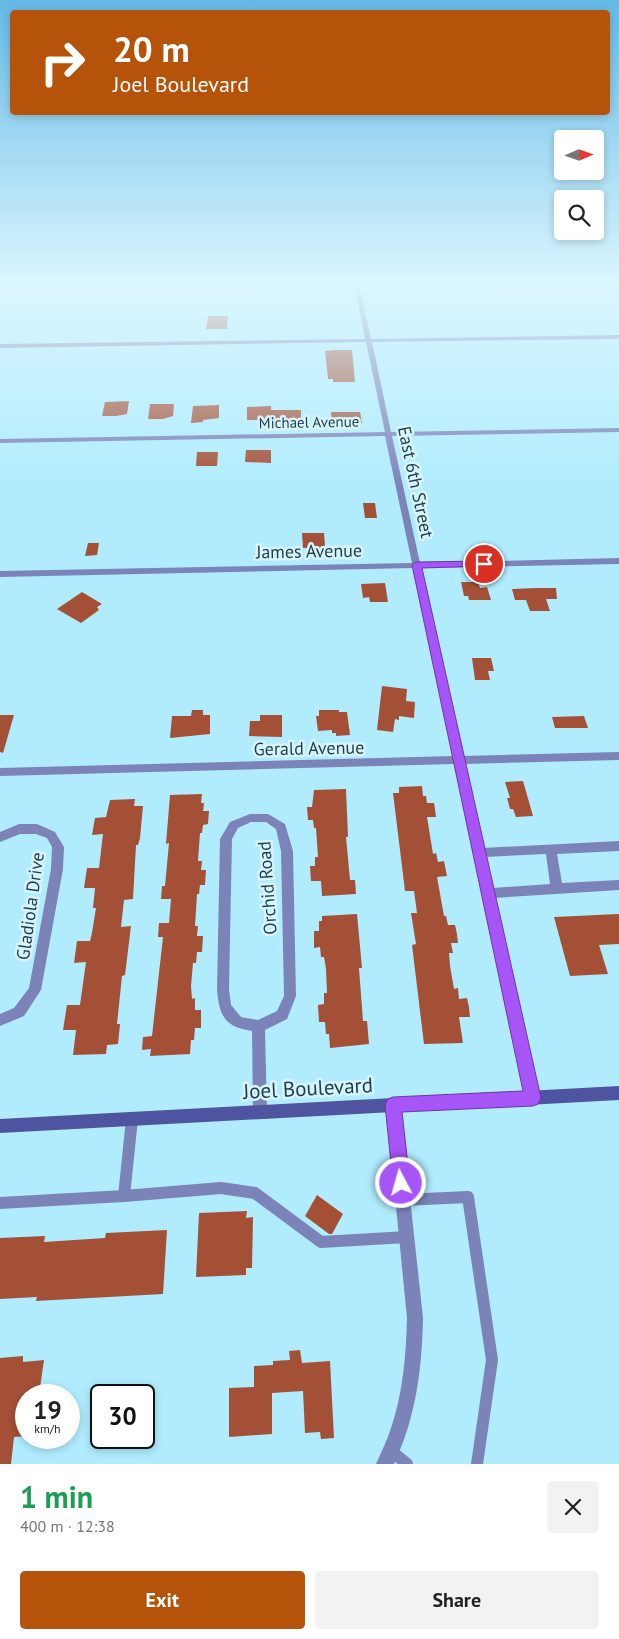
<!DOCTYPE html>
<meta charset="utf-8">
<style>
:root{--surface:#fff;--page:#f2f2f2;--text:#222;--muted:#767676;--accent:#b45309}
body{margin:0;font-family:"PT Sans",sans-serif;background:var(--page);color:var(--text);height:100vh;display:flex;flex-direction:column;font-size:19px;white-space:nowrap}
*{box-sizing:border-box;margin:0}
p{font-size:16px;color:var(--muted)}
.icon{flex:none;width:28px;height:28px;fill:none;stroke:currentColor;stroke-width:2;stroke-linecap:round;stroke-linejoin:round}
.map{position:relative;height:1464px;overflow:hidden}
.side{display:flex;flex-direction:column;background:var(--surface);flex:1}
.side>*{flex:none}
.banner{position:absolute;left:10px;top:10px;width:600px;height:105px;border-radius:5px;box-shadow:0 2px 8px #0003;background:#b45309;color:#fff;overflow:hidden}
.needle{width:32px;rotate:88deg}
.controls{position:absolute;left:554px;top:130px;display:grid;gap:10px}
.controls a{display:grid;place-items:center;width:50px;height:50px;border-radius:5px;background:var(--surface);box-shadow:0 2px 8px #0003;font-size:25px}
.speed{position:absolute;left:15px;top:1384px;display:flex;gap:10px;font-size:25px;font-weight:700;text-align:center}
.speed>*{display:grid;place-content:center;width:65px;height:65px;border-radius:50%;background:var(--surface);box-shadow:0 2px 8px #0003;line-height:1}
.speed small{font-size:12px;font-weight:400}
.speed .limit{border:2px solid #111;border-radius:8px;background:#fff;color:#111}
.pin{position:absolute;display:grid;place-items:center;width:42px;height:42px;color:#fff;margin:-21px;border:2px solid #fff;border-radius:50%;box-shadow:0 1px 5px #0007}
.me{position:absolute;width:55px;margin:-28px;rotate:354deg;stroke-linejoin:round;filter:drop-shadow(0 0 4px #0008)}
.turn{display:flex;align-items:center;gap:18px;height:105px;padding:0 20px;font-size:22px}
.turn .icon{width:65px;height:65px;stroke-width:2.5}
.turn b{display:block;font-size:35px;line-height:42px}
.round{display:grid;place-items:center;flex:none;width:52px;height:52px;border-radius:5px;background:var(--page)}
.head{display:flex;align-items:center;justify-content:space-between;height:85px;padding:0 20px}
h1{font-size:30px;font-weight:700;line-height:38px;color:#1e9e55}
.primary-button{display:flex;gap:10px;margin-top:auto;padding:10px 20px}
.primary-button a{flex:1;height:58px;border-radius:5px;background:var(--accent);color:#fff;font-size:20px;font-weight:700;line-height:58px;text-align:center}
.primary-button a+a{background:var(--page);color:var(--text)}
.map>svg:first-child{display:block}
.building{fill:#a45036}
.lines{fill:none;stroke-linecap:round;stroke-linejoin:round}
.lane{stroke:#7c83b8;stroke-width:12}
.street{fill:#7c83b8;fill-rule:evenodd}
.secondary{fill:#4f54a0;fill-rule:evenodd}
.route{fill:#a855f7;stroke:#6d37a1}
.labels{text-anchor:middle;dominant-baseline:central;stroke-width:5;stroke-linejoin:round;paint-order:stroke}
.far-street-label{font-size:15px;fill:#1e3e47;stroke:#d7f4fd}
.street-label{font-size:18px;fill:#1e3e47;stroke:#d7f4fd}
.near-street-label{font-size:21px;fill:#1e3e47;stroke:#d7f4fd}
</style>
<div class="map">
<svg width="619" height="1464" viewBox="0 0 619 1464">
<rect width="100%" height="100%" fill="#b0ecfe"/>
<!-- building -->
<path class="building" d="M208 316H228L227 329H206Z
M334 350H352L355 382H333V379H328L325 351Z
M129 401 127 414 116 416H102L105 402Z
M150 404H174L173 416 163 419H148Z
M219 405V418L203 420V422L191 423 193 406Z
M271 406V410H301V422L263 423V420H247V407Z
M331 412H360L362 423H332Z
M246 450H271V463L245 462Z
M197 452H218L217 466H196Z
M363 503H375L377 518H365Z
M302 533H324L325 546H321V548H303Z
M88 543H99L97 555 85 556Z
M461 582H478L480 588 487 587 491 600H469L468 596H464Z
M385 583 388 602H370L369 597 363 598 361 584Z
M536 588H556L557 599H546L550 611H530L526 600H515L512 589Z
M82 592 102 604 97 607 99 610 81 623 57 609Z
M472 658H491L494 671H488L490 680H475Z
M382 686 407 689 406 701 415 702 414 718 399 716V720L395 719 393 732 377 730Z
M192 710H203V715H210V734L170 738 172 716H191Z
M319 710H339V712H347L350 735 336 736V733H332V730L318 731 316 716H319Z
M0 715H14L3 753 0 752Z
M260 715H282V737L249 736 250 721H260Z
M584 716 588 728H555L552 717Z
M523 781 533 816 516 817 513 809H510L507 798H510L505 782Z
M422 786 423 796H426L427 803H434L435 809 436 817H427L433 854 436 853 438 862 444 861 447 876 437 877 444 916H446L448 925H455L457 934 458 943H451L453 953H449L450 966 454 989 458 988 459 999 467 998 469 1007 470 1017H459L463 1043 424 1044 412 945 416 944 411 913H417L414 891H405L393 793H399V787Z
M346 789 348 837H346L350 880H355L356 894 322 896 321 881H311L310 866H315V857H318L316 828H314L313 820H308L307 807H312L314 790Z
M202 794 201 803H204L203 811H209L208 824 203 825 202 833H200L198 861H202L201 870H206L205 885H200L199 894H197L195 926H198L197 936H203L202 952H197L196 963H193L191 986 192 999 195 998V1010H201V1028H195L194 1040H191L190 1054 150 1056 151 1049 142 1050 143 1037 152 1036 163 937H158L159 923H169L171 899H161L162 886H165L169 843 166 844 170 795Z
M135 799 134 806H143L140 838 138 845H136L133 899 124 900 121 927 131 926 125 975 122 976 117 1024H120L118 1044 107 1045 106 1054 73 1055 76 1030H63L67 1005H80L86 962 74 963 77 941H90L92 933 96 908H93L95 888H84L87 868H99L103 834 92 835 95 818 106 817 110 800Z
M357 914 362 968H359L363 1021H367L369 1044 330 1048 329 1034H326L325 1022H319L318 1005 324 1004V993H327L326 969 324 957H321L320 947 314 948V931H319V921H322V916Z
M619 914V944L599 945 608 974 570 976 554 917Z
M317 1195 343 1214 332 1234H329L305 1216Z
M247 1211 246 1218 253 1217 252 1268H246V1275L196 1277 199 1213Z
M167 1230 163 1294 36 1301 37 1297 0 1299V1238L45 1236 44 1242 105 1238 106 1233Z
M300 1350 302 1363 330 1361 334 1438 321 1439 320 1432 305 1433 303 1391 272 1393V1434L229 1437V1388L254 1387V1366L273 1365V1361L290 1360 289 1351Z
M23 1356V1362L44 1360 39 1395H26V1436L14 1437 11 1464H0V1358Z"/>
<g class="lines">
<!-- lane -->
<path class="lane" d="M124 1196 221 1188 255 1193 321 1242 407 1237
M403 1200 468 1197 492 1360 477 1464
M0 1203 124 1196 132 1119
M391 1451 407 1464"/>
<!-- street -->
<path class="street" d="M354 283H359L371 339 619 335V339L372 342 391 432 619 428V432L392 436 420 563 619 558V564L421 568 463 756 619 752V760L464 764 483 848 619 841V851L557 854 562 883 619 880V890L494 898 540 1098 538 1103 533 1105 528 1103 526 1098 454 764 0 776V768L453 756 413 568 0 577V571L412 563 385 436 0 443V439L385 432 366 342 0 348V344L365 339ZM546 854 550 884 492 888 485 857Z
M250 814H268L285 824 293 851 296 996 287 1019 265 1030 267 1112 265 1117 260 1119 255 1117 253 1112 252 1031C224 1027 219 1015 217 989L220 839 230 822ZM251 822H266L276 829 281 851 284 996 277 1011 258 1020 241 1017 231 1005 229 989 232 839 238 828Z
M19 824H37L55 832 64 847 63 869 41 990 24 1016 0 1026V1014L14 1008 29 988 51 869 52 847 47 838 36 834H20L0 842V832Z
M393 1098 398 1100 400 1105 423 1318C422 1369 416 1417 394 1464H376C381 1452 387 1441 391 1428 403 1393 406 1355 407 1318L386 1105 388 1100Z"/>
<!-- secondary -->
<path class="secondary" d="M619 1086V1100L0 1133V1119Z"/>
</g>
<!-- sky -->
<linearGradient id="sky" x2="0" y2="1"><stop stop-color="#65b9e5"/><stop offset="0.58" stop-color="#dbf6ff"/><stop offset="1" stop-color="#dbf6ff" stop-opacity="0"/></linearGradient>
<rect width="619" height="488" fill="url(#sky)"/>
<!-- route -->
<path class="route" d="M484 561 489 564 488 566 422 568 541 1098 538 1104 533 1106 402 1112 410 1183 407 1189 401 1191 395 1189 393 1183 385 1105 388 1099 393 1097 523 1091 412 565 416 562Z"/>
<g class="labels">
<!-- far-street labels -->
<g class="far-street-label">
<text transform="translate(309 422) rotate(-1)">Michael Avenue</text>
</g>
<!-- street labels -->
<g class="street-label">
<text transform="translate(416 482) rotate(78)">East 6th Street</text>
<text transform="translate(309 551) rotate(-1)">James Avenue</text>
<text transform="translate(309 748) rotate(-1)">Gerald Avenue</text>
<text transform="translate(267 888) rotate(-94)">Orchid Road</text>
<text transform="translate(30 906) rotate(-82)">Gladiola Drive</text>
</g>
<!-- near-street labels -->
<g class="near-street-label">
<text transform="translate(308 1088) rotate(-3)">Joel Boulevard</text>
</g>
</g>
</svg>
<div class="controls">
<a><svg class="needle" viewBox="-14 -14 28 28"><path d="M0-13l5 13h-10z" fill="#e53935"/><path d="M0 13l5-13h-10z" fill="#767676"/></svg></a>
<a><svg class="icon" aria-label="search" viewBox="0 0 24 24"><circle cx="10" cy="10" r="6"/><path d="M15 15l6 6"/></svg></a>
</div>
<div class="speed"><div>19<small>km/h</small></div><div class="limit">30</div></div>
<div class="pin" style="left:484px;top:564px;background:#d93025"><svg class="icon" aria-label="arrive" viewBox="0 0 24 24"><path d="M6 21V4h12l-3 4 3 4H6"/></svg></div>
<svg class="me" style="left:401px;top:1183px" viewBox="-20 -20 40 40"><circle r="17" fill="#a855f7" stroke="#fff" stroke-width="3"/><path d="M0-11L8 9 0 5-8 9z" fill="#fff"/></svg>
<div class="banner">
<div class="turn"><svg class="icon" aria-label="right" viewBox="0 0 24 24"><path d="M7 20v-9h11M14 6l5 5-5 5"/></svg><div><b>20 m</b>Joel Boulevard</div></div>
</div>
</div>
<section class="side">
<div class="head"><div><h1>1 min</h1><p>400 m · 12:38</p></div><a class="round"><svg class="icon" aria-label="close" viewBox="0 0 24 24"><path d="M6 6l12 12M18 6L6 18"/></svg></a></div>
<div class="primary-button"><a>Exit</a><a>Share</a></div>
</section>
